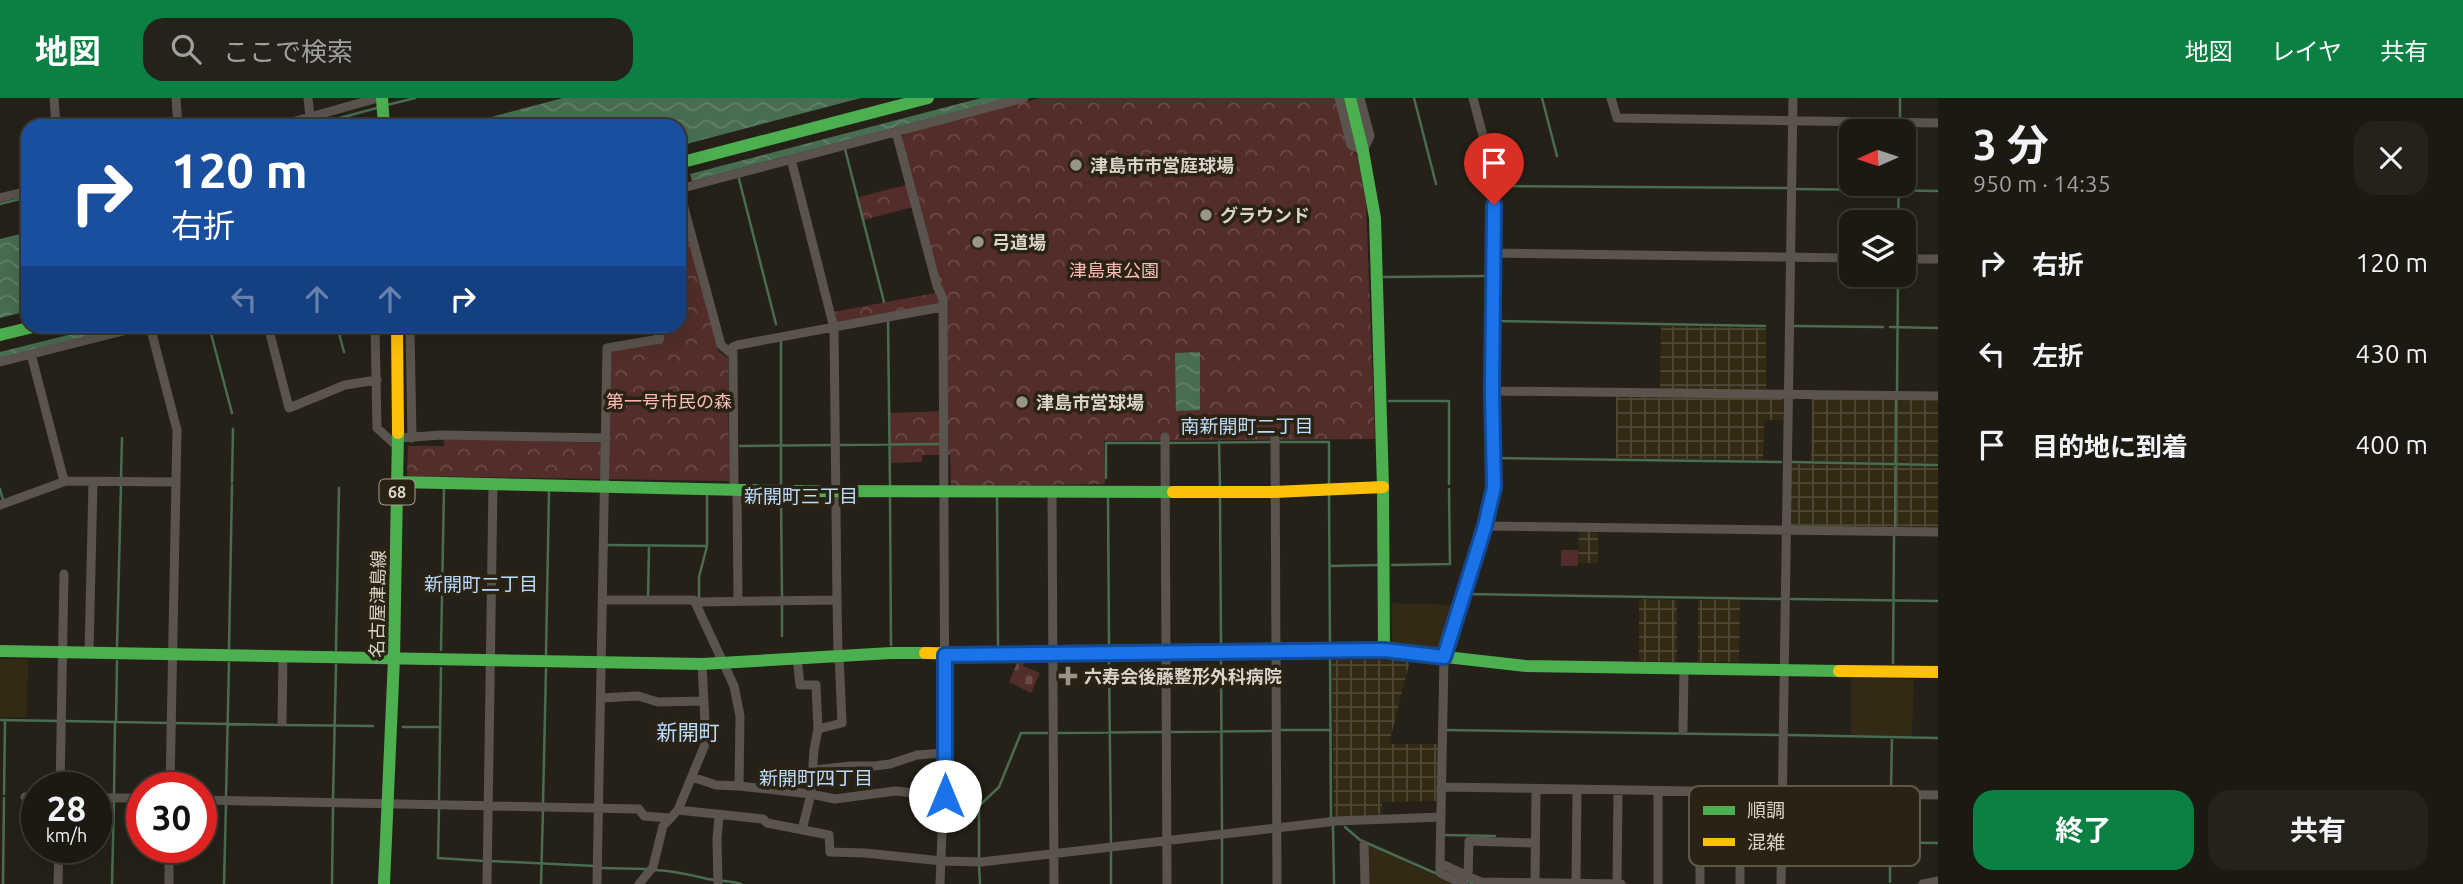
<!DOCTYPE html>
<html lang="ja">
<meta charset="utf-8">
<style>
:root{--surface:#1c1912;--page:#25221b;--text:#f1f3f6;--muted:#a0a09f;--line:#3a3832;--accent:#0b8043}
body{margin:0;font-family:Ubuntu,"Noto Sans JP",sans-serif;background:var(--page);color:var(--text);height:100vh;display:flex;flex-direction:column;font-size:26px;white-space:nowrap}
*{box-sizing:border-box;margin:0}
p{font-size:23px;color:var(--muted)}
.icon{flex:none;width:38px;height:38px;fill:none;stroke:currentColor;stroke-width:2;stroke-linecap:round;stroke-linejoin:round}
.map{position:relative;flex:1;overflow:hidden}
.side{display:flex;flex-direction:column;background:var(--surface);width:525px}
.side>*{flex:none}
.guide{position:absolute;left:21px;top:21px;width:665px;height:214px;border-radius:21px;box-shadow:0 7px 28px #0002,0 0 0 2px var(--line);background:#1a4fa0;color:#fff;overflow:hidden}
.needle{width:46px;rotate:267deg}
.fabs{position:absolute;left:1839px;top:21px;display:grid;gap:14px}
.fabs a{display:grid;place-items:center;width:77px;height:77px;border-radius:14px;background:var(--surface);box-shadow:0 7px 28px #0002,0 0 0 2px var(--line);font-size:35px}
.speed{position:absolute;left:21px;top:674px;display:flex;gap:14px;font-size:35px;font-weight:700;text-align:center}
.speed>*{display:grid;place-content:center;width:91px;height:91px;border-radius:50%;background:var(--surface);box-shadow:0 7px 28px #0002,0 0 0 2px var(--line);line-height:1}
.speed small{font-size:18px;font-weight:400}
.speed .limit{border:10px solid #d22;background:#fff;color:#111}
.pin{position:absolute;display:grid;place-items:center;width:60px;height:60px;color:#fff;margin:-72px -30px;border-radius:50% 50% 50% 0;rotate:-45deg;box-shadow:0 0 7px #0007}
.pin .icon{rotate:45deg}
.me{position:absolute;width:77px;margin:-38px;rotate:0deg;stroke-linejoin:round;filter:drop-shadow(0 0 5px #0008)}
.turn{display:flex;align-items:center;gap:24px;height:147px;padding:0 35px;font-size:32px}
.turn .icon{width:91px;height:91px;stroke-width:2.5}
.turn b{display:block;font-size:49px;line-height:60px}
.lanes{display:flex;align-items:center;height:66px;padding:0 35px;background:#0003;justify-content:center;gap:35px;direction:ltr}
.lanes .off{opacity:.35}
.round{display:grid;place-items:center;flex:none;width:74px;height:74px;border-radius:21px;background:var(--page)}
.headline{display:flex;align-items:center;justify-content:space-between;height:119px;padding:0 35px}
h1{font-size:42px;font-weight:700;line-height:52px}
.primary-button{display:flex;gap:14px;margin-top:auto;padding:14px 35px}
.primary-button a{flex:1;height:80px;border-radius:21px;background:var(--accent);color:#fff;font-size:28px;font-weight:700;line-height:80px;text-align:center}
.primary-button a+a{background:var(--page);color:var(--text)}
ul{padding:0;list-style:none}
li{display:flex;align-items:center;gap:21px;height:91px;padding:0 35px}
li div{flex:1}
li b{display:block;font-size:26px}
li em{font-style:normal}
header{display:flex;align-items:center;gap:42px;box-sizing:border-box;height:98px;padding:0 35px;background:var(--accent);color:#fff}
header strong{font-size:33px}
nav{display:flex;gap:38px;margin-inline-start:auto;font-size:24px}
.search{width:490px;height:63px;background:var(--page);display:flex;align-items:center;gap:18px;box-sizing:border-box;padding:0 24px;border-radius:21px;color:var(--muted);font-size:26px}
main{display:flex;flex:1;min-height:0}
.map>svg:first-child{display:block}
.built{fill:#322a14}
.industrial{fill:url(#industrial-grid)}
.grass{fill:#522d29}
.cemetery{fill:url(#cemetery-stones)}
.park{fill:url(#park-crowns)}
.water{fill:url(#water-waves)}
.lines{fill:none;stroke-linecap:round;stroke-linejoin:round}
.stream{stroke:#486d50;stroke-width:2.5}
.street{stroke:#5a534e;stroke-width:9}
.fast{stroke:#4caf50;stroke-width:12}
.slow{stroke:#ffc107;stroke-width:12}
.route-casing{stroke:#114b97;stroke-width:18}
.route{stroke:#1a73e8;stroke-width:12}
.poi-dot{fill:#99958b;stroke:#2a2313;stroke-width:2.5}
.labels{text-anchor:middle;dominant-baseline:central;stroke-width:7;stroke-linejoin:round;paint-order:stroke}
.shield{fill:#2a2313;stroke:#a49f92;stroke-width:2}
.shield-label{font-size:16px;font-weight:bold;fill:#d8d4c9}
.poi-label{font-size:18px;font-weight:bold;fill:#d8d4c9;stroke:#2a2313;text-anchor:start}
.park-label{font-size:18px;fill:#febcb7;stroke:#2a2313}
.street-label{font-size:18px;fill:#d8d4c9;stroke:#2a2313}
.neighbourhood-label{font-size:19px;fill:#b9dcfe;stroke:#2a2313}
.quarter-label{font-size:21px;fill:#b9dcfe;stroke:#2a2313}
.key{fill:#2a2313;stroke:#5e584a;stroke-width:2}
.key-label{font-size:19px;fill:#d8d4c9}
</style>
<header>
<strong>地図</strong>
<div class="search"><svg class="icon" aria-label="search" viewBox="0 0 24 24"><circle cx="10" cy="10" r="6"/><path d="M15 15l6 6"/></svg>ここで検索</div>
<nav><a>地図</a><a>レイヤ</a><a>共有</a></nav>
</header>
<main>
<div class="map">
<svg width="1938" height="786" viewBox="0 0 1938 786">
<defs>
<pattern id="industrial-grid" width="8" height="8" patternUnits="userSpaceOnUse" patternTransform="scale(1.75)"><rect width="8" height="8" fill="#322a14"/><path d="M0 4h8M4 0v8" fill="none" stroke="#4f4835"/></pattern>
<pattern id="cemetery-stones" width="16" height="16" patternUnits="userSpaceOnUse" patternTransform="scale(1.75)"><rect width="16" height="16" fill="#522d29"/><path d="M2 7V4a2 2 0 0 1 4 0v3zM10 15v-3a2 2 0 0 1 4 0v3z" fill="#6a4b47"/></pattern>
<pattern id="park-crowns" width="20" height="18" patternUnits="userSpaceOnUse" patternTransform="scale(1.75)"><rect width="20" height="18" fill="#522d29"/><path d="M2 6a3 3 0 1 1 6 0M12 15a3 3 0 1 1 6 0" fill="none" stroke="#6a4b47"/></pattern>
<pattern id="water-waves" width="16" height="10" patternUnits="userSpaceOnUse" patternTransform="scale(1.75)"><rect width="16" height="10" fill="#486d50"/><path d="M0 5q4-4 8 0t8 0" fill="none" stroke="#628168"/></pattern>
</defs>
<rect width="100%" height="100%" fill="#252118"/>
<!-- built -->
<path class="built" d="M1391 505 1458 507 1445 552 1397 548 1392 543Z
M0 561H28L27 619H0Z
M1851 580 1914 581 1912 638 1851 637Z
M1366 746 1454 786H1366Z"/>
<!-- industrial -->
<path class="industrial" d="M1661 228 1766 230V292L1660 291Z
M1616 297 1782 299 1784 322H1764L1763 362 1616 360Z
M1812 300 1895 302 1894 365 1811 363Z
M1897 301 1938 302V365H1897Z
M1790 366 1894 367 1893 430 1792 429 1789 426Z
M1896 367 1938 368V431L1896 430Z
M1579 433 1598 435V465H1578Z
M1639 501 1677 502V564L1639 563Z
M1698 502H1740L1739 564H1698Z
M1332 562H1410L1389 646H1438L1437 703 1382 704V716L1334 721Z"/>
<!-- grass -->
<path class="grass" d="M1561 452H1578V468H1561Z"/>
<!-- cemetery -->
<path class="cemetery" d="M1018 563H1024L1023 568 1040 575 1031 595 1009 584Z"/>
<!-- park -->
<path class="park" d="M1040 0H1336L1348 48 1358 59 1366 106 1375 341 1104 343 1105 386 951 388 950 357H922V364L890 365V315L946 313V213L836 227 833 214 935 195 941 190 913 109 863 122 858 99 914 85 902 41 904 36Z
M679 103 718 253 728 260 729 383 407 378 408 348H444V341L608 345 610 252 663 243 659 228H679Z"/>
<!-- water -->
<path class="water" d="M563 0H861L679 48V28H457Z
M981 0H1008L692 83 690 76Z
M28 134V213L0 220V141Z
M104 228H128L0 260V254Z
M1200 254V312L1176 313 1175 255Z"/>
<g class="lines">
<!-- stream -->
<path class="stream" d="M1414 0 1436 86
M1542 0 1557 58
M387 7 415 0
M1900 20V0
M310 28 377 10
M845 51 884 204
M739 81 776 226
M1497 88 1787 90
M1797 91 1938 93
M0 106 28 99
M1898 124 1899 86
M1384 179 1489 178
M888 222 890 388
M1496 223 1765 228
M209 228 232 315
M337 228 344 254
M1795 228 1883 229
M1890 229 1938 230
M781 243V388
M1897 293 1898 177
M1389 303H1449V386
M1219 344 1220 389
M1278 344H1329V388
M1167 345 1271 344
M839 347 939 346
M740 348 832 347
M1495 360 1781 364
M1792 364 1938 367
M121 380 122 340
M1106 380V345H1162
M232 384 233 331
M0 391 3 402
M1329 394 1330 549
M997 398 998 549
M1108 398 1109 548
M781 399 782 499
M890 399 891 547
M1220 399 1221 547
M1895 430 1896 302
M607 447 705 448
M1392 467 1450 466 1449 391
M1330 468 1377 467
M1467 496 1781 501
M648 500 649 448
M699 500V479L707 448V395
M1791 501 1938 503
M782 506V538
M117 548 121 387
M229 550 232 387
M336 552 339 390
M441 552 444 391
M1330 555 1331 720
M546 556 549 394
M1221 562 1222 732
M1109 563 1111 745
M1893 565 1894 439
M0 622 59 623
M64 623 169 625
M116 624 117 563
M174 625 280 627
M284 627 373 628
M403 629H440
M1280 632H1331
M1445 632 1778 637
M1172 634 1272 633
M1058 635 1161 634
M1789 637 1938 640
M1891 691 1892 639
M4 696 5 622
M114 697 115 624
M226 699 229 565
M949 700 980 705
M333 702 336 567
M439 703 441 570
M543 705 546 571
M439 709 438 760 484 763
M1333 728 1334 786
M1345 729 1360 742 1435 775
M1444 737 1495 738
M1222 740V786
M1786 743 1938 745
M1111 754V786
M979 760V708L999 689 1021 635H1047
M490 763 595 768
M979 768 980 786
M601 770 647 771
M653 772C672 772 690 777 708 781 719 783 729 782 741 786
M1465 782 1473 786
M1890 784V703
M3 786 4 700
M112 786 114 702
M224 786 226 705
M332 786 333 709
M541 786 543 712"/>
<!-- street -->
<path class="street" d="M54 0 56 28
M176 0 178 28
M308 0 310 19
M1339 0 1351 47 1363 53 1370 38 1360 0
M1611 0 1617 20 1938 25
M278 28 378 0
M896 34 937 188 943 201 945 655 940 786
M679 91 1024 0
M679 91 721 247 733 257 734 392
M0 100 28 93
M1494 155 1852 160
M1904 161H1938
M150 228 177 332 170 690
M268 228 289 310 345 287 377 282
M375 228 377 330 398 349
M410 228 412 340
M31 256 63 379 66 383
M733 257V249L738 247 942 209
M0 264 143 228
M1492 293 1938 298
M1275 338 1277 786
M1165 339 1167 786
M398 340 442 337 606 340
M737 392 738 503
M1052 392 1054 786
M0 407 66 383 176 384
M1485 428 1938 434
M603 502H694L734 588 740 618 739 688 811 696 835 701 895 693 945 698
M837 502 838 557
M695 504 837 502 834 230 791 61
M89 555 93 384
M797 559 800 587H816L818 631 814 652 811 696 802 732
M1444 559 1485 428 1494 389 1492 293 1495 83 1473 0
M1444 559 1440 765 1481 784 1621 786
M601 600 638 598 658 604 704 603
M282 624 283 558
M818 631 842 625 839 557
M1683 632 1684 570
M813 672 851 668H874L890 666 917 657 945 655
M692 679 716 687 739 688
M1441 689 1938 697
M60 690 64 476
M1700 695V786
M1740 695V786
M25 699H37
M96 700H142
M201 702 639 711 644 718 669 720
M678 712 763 721 767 725 829 737 830 754 865 755 942 763 981 764 1337 723 1441 719
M1364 747 1365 786
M1440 765V775L1464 786
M1468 778 1469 743 1535 745
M1535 785 1536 691
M1576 785 1577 692
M58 786 59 749
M169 786V749
M487 786 493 386
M597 786 607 250 660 241 656 228
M639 786 653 769 663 728 678 712 706 644 702 566
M718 786 717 741 719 718
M1617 786 1618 693
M1658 786V694
M1781 786 1793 0
M1923 786 1938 783"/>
<!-- fast -->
<path class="fast" d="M382 0 384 28
M1350 0 1363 53 1375 120 1383 389 1384 552
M679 65 928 0
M0 237 37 228
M398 384 787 393 1173 394
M0 553 702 566 891 555H925
M1310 553 1384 552 1526 568 1839 573
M384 786 394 560 398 335"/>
<!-- slow -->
<path class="slow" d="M397 228 398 335
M1173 394H1274L1383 389
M925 555 1053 557 1310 553
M1839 573 1938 574"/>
</g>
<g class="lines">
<!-- route casing -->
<g class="route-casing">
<path id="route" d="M945 698V557L1384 552 1444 559 1485 428 1494 389 1492 293 1494 107"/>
</g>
<!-- route -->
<use href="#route" class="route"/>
</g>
<!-- markers -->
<g class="poi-dot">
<circle cx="1076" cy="67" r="7"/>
<circle cx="1206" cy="117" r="7"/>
<circle cx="978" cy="144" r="7"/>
<circle cx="1022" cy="304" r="7"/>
<path d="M1064.5 567.5h7v7h7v7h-7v7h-7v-7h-7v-7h7z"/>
</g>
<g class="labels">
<!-- shield labels -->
<rect class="shield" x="379.5" y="381.5" width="35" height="25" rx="5"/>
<g class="shield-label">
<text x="397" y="394">68</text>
</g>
<!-- poi labels -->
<g class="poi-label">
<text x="1090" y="67">津島市市営庭球場</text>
<text x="1220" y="117">グラウンド</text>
<text x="992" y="144">弓道場</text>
<text x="1036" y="304">津島市営球場</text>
<text x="1084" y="578">六寿会後藤整形外科病院</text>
</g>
<!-- park labels -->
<g class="park-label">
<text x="1114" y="172">津島東公園</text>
<text x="669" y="303">第一号市民の森</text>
</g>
<!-- street labels -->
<g class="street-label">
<text transform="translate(377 506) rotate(-89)">名古屋津島線</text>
</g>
<!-- neighbourhood labels -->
<g class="neighbourhood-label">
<text x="1247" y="328">南新開町二丁目</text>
<text x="801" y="398">新開町三丁目</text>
<text x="481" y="486">新開町二丁目</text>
<text x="816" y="680">新開町四丁目</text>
</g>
<!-- quarter labels -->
<g class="quarter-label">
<text x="688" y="634">新開町</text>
</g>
</g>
<!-- legend -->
<rect x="1689" y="688" width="231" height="80" rx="10" class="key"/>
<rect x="1703" y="708" width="32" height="9" fill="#4caf50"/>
<rect x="1703" y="740" width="32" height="8" fill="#ffc107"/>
<g class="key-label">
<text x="1747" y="719">順調</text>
<text x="1747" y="751">混雑</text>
</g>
</svg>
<div class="fabs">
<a><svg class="needle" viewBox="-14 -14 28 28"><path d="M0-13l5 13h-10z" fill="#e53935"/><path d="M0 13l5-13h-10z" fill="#a0a09f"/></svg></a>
<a><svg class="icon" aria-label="layers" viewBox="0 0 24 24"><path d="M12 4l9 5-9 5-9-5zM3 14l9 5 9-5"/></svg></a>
</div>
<div class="speed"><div>28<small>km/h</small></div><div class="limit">30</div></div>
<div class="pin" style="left:1494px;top:107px;background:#d93025"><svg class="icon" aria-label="arrive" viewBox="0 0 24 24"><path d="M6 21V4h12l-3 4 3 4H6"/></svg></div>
<svg class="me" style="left:945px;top:698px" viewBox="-20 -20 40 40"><circle r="19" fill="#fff"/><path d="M0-13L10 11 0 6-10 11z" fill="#1a73e8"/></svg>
<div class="guide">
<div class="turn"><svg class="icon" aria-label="right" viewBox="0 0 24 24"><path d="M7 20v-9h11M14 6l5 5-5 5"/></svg><div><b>120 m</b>右折</div></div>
<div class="lanes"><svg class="icon off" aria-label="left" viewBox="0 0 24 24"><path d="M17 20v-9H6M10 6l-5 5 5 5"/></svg><svg class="icon off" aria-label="ahead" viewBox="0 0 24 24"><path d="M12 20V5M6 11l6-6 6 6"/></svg><svg class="icon off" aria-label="ahead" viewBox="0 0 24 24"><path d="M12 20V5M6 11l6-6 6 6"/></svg><svg class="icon" aria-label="right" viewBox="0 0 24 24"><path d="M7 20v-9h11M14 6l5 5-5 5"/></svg></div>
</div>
</div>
<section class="side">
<div class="headline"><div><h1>3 分</h1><p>950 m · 14:35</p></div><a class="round"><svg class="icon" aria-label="close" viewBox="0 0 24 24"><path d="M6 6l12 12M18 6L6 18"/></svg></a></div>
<ul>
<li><svg class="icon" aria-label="right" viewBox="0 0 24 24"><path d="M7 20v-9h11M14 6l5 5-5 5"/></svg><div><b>右折</b></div><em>120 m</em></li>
<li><svg class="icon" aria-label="left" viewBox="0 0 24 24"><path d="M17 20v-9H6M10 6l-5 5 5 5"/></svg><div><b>左折</b></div><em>430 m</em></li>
<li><svg class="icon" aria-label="arrive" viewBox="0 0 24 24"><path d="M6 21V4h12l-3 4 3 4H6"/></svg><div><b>目的地に到着</b></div><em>400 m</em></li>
</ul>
<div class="primary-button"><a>終了</a><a>共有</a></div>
</section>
</main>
